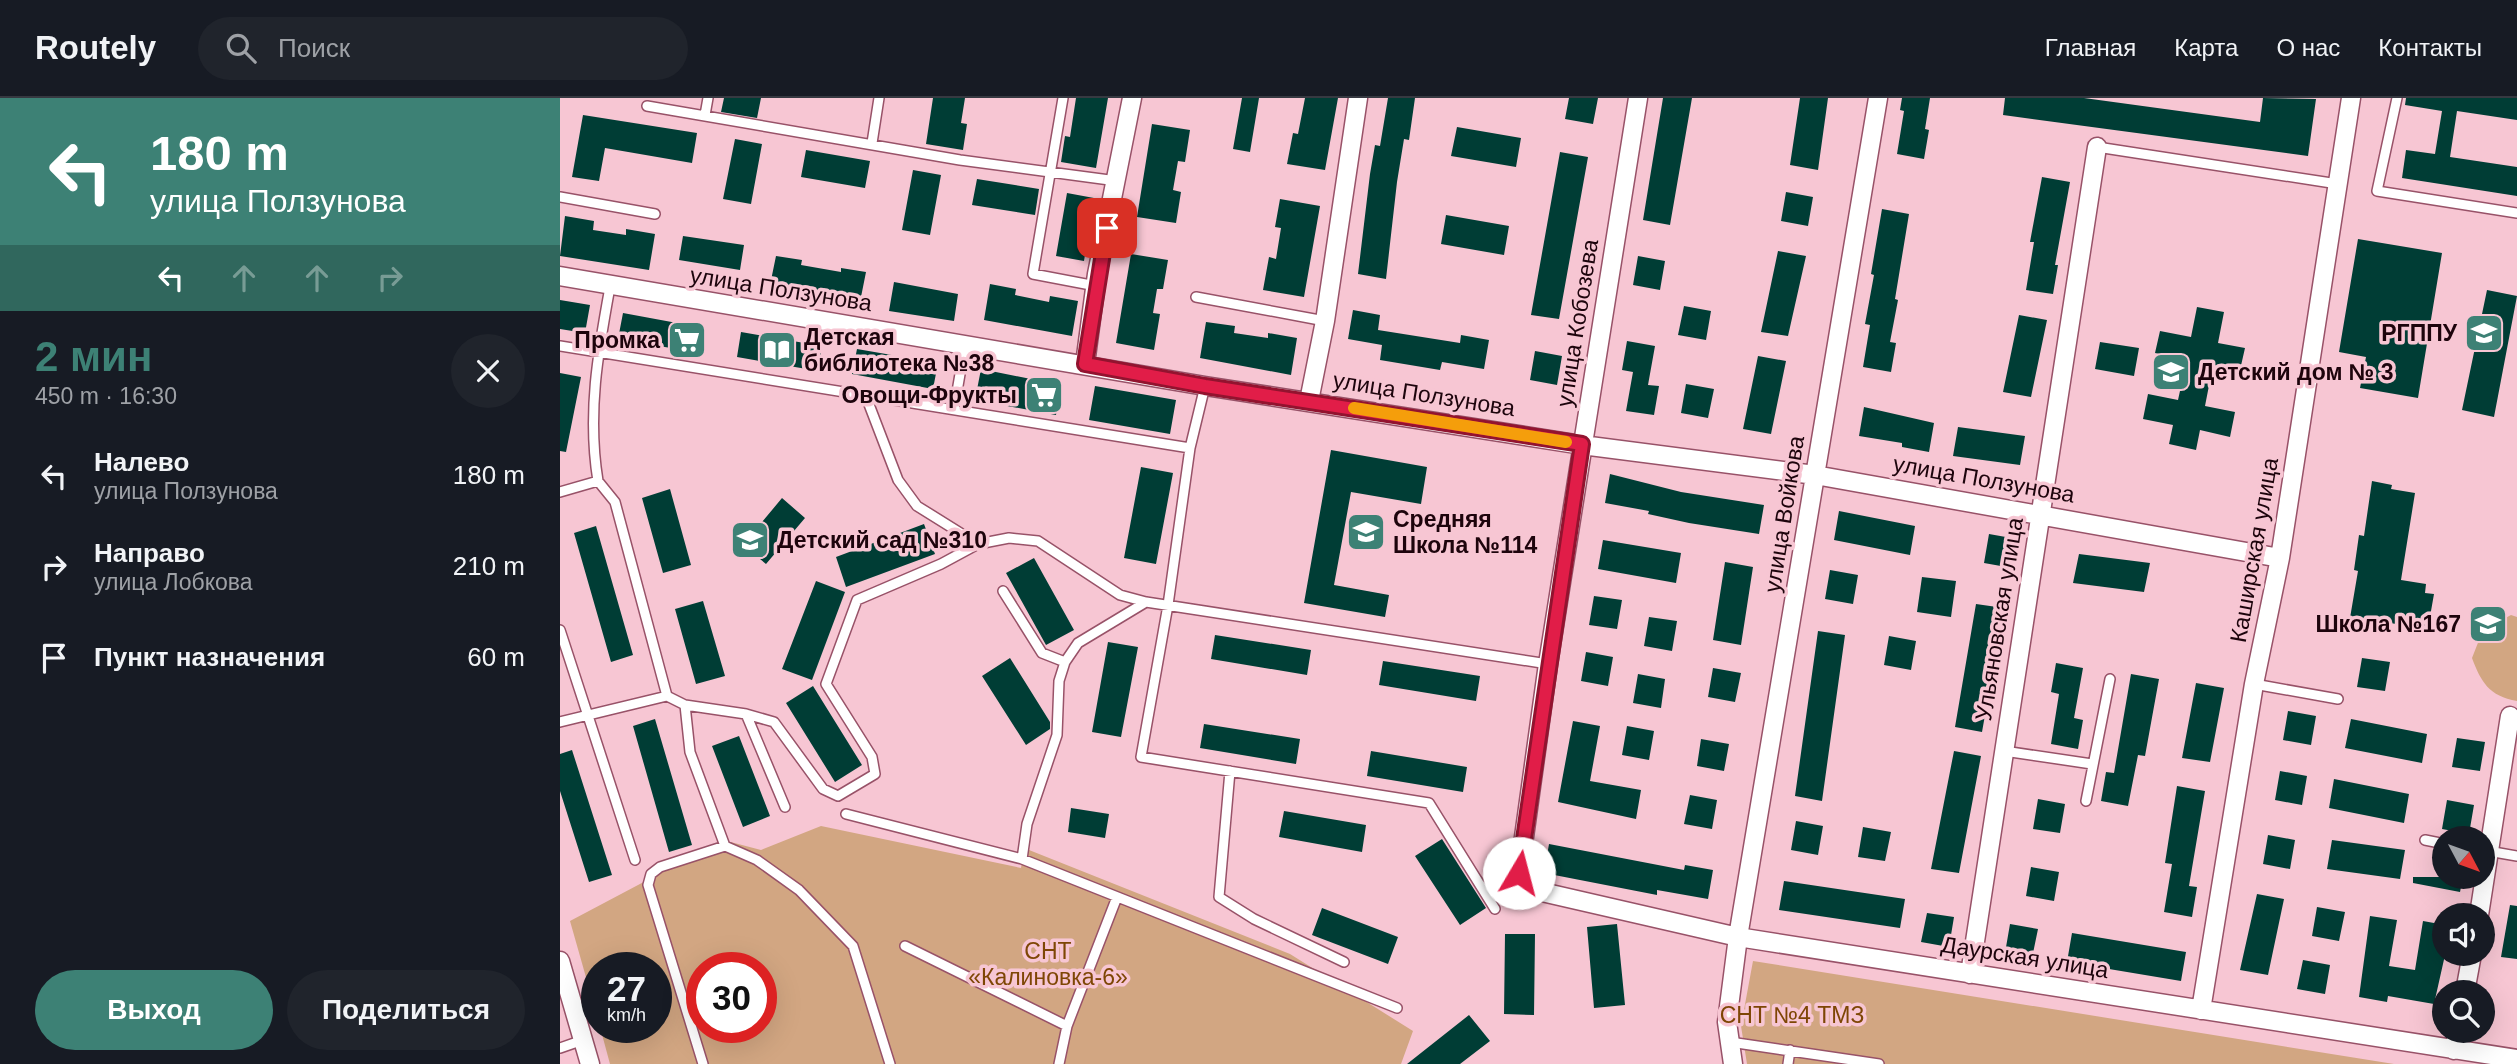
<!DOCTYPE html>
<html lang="ru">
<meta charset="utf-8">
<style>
:root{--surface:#171b24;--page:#20242c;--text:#f1f3f6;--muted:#9ea1a6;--line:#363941;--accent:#3d8175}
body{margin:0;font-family:Arial,sans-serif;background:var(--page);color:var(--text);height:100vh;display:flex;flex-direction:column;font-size:26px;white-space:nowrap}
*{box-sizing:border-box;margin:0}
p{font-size:23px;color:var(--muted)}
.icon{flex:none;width:38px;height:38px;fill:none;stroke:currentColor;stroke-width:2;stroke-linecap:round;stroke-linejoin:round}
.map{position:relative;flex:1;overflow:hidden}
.panel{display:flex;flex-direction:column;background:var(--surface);width:560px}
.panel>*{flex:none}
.top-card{background:#3d8175;color:#fff;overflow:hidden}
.needle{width:46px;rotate:131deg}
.fabs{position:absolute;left:1872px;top:728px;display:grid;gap:14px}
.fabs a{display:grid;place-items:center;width:63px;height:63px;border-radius:50%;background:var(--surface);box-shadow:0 7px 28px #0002;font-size:35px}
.speed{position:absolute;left:21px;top:854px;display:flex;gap:14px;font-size:35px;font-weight:700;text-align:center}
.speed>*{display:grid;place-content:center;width:91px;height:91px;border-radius:50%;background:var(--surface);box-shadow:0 7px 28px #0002;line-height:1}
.speed small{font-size:18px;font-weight:400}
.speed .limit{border:10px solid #d22;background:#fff;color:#111}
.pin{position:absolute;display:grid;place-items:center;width:60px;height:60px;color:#fff;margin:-30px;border-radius:14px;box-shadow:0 4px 10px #0006}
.me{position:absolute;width:77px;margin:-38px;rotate:8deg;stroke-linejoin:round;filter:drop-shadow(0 0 5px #0008)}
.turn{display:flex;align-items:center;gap:24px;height:147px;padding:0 35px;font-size:32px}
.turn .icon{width:91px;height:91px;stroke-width:2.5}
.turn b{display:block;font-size:49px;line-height:60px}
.lanes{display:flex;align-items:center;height:66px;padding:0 35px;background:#0003;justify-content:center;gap:35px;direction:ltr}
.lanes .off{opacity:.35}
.round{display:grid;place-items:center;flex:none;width:74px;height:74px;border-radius:37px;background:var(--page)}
.summary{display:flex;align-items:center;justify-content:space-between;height:119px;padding:0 35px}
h1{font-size:42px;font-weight:800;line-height:52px;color:var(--accent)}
.button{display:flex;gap:14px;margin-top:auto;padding:14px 35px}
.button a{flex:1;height:80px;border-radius:42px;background:var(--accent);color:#fff;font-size:28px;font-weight:800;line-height:80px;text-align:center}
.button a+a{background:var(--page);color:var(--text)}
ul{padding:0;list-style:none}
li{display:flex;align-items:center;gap:21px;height:91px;padding:0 35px}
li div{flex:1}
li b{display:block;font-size:26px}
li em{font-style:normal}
header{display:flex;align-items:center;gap:42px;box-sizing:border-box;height:98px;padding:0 35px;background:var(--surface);border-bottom:2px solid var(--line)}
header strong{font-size:33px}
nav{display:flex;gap:38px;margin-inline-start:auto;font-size:24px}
.search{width:490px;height:63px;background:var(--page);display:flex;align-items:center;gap:18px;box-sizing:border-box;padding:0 24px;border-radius:38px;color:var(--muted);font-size:26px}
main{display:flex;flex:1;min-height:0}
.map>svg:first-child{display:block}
.green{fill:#d2a682;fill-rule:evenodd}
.building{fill:#003d35}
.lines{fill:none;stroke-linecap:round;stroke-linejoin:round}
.lane-casing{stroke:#985268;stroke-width:12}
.street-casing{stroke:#985268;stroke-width:21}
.lane{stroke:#fff;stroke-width:9}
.street{stroke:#fff;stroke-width:18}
.route-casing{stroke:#92132f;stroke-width:18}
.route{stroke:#e11d48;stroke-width:12}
.slow{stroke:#f59e0b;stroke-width:12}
.labels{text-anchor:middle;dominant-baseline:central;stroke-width:7;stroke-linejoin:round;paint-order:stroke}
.street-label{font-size:23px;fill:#1d040c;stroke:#f7c6d3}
.poi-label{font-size:23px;font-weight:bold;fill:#1d040c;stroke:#f7c6d3;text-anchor:end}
.park-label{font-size:23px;fill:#7e4605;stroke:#f7c6d3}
</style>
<header>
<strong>Routely</strong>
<div class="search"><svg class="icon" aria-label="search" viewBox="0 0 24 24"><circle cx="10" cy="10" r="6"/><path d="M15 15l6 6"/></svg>Поиск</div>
<nav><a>Главная</a><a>Карта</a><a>О нас</a><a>Контакты</a></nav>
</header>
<main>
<section class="panel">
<div class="top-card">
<div class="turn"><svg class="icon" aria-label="left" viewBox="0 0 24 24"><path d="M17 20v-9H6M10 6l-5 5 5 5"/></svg><div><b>180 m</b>улица Ползунова</div></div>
<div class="lanes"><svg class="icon" aria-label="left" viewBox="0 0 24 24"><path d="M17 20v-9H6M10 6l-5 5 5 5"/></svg><svg class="icon off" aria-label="ahead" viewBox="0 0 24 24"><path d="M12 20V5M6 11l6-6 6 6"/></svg><svg class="icon off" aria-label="ahead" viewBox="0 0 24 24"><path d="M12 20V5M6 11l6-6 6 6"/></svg><svg class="icon off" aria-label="right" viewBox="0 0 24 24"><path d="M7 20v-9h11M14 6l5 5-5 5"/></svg></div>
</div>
<div class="summary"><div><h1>2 мин</h1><p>450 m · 16:30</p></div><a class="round"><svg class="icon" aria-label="close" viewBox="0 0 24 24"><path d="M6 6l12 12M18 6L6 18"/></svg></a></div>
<ul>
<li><svg class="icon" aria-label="left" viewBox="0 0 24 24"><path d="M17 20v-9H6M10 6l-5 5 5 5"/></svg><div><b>Налево</b><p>улица Ползунова</p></div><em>180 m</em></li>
<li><svg class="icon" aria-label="right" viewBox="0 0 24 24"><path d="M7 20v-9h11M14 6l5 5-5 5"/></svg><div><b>Направо</b><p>улица Лобкова</p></div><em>210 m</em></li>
<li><svg class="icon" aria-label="arrive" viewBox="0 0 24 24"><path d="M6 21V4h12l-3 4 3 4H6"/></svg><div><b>Пункт назначения</b></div><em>60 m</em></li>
</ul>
<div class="button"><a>Выход</a><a>Поделиться</a></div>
</section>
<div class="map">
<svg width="1957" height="966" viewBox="0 0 1957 966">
<rect width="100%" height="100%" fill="#f7c6d3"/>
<!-- green -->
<path class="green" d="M1951 517 1957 519V603C1929 598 1921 584 1912 560L1923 532Z
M261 728 461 770 464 750 730 856 853 933 841 966H50L40 929H96V870H37V918L10 823 163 742 201 752ZM142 870H201V929H142Z
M1193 863 1834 966H1187L1181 928Z"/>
<!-- building -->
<path class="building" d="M164 0H201L197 20 161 14Z
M373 0H405L401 25 407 26 403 52 366 46Z
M516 0H548L536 70 501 64 505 38 510 39Z
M682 0H699L690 54 673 51Z
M745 0H778L765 72 727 66 733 35 738 36Z
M828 0H855L849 42 844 41 837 84 826 181 798 176 810 76 815 47 820 48Z
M1009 0H1038L1033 26 1005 21Z
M1103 0H1132L1110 127 1083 122Z
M1240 0H1268L1258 72 1230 67Z
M1342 0H1370L1365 31 1369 32 1364 61 1337 56 1344 13 1340 12Z
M1445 0H1524L1700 24 1703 0 1756 1 1748 58 1443 17Z
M1846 0H1957V22L1897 13 1890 59 1957 69V98L1842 80 1846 52 1875 56 1882 13 1845 7Z
M23 17 137 35 132 65 45 50 39 83 12 79Z
M592 26 630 32 625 64 618 63 613 92 621 94 616 125 577 119Z
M897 29 961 40 956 69 891 58Z
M175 41 202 46 191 106 163 101Z
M246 52 310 63 305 90 241 79Z
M1000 54 1028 59 999 221 971 217Z
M353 72 381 77 370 137 342 132Z
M1482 79 1510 84 1495 167H1498L1493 196 1466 192 1474 144H1470Z
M417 81 479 91 475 117 412 107Z
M1226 94 1253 99 1248 128 1221 123Z
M507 95 534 100 524 163 496 158Z
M720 101 760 108 744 199 703 192 709 159 716 161 721 130 715 129Z
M1322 111 1349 116 1335 201 1338 202 1330 244 1336 245 1331 274 1303 269 1310 227 1305 226 1314 177 1311 176Z
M886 117 949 128 944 157 881 146Z
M5 118 34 123 33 132 66 137V131L95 136 89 172 0 158Z
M123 138 184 147 180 172 119 162Z
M1798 141 1882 155 1858 300 1800 290 1806 259 1779 254Z
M1218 153 1246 158 1228 238 1201 234Z
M571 156 608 162 603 191H597L593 215 600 216 594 252 556 245Z
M216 158 242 162 241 167 281 174V170L306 174 299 209 209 192Z
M1078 158 1105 163 1100 192 1073 187Z
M334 184 398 196 394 223 329 213Z
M430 186 456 191 455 197 489 204 490 198 518 203 512 238 424 222Z
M1927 192 1957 198 1934 319 1902 312Z
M0 202 30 207 25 235 0 231Z
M1124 208 1151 213 1146 242 1118 237Z
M1637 209 1664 214 1658 245 1685 250 1680 272 1653 267 1645 308 1675 314 1670 339 1640 332 1636 352 1609 346 1613 327 1583 321 1588 296 1618 302 1627 261 1595 255 1600 233 1631 239Z
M793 212 820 217 818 232 900 245 901 237 929 242 924 271 882 264 880 272 820 262 822 247 788 241Z
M63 215 144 230 140 255 58 241Z
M1459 217 1487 222 1471 299 1443 294Z
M646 224 675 228 674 235 708 240V235L737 240 731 277 640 260Z
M181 234 262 248 258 273 177 259Z
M1067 243 1095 248 1088 287 1099 288 1094 317 1066 313 1073 274 1062 272Z
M1540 244 1579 250 1574 278 1535 271Z
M297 251 378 265 373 291 292 276Z
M975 253 1002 258 997 287 970 282Z
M1198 258 1226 263 1211 336 1183 331Z
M421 271 501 287 496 317 415 302Z
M0 275 21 279 6 354 0 353Z
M1126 286 1154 291 1148 320 1121 315Z
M535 288 616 302 610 336 529 322Z
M1304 309 1374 325 1369 354 1342 349V345L1299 338Z
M1398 329 1465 338 1460 367 1393 358Z
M771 352 867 369 861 406 791 394 774 487 829 497 825 519 744 505Z
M581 369 613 375 596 466 564 460Z
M1050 376 1121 394 1204 407 1199 436 1129 425 1088 416 1089 413 1045 405Z
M1812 383 1832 387 1831 391 1855 395 1841 482 1866 486 1865 495 1874 496 1868 530 1790 520 1798 473 1794 472 1799 437 1804 438Z
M110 391 131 467 103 475 82 400Z
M222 400 245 420 206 466 183 447Z
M1279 413 1355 428 1350 457 1274 442Z
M364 426 375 456 286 489 276 459Z
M36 428 73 557 51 564 14 435Z
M1429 436 1457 441 1452 470 1424 465Z
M1043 442 1121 455 1116 485 1038 471Z
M1519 456 1590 465 1584 494 1513 485Z
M474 460 514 532 486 547 446 475Z
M1165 464 1193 469 1181 547 1153 542Z
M1270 472 1298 477 1293 506 1265 501Z
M1362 479 1396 483 1391 519 1357 514Z
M256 483 285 494 252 582 222 571Z
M1034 498 1062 502 1057 531 1029 527Z
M143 503 165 578 136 586 115 511Z
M1416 506 1444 510 1422 634 1395 629Z
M1089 519 1117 523 1112 553 1084 548Z
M1258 533 1285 537 1262 703 1235 698Z
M655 537 751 552 747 577 651 561Z
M1329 538 1356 543 1351 572 1324 567Z
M548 544 578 549 561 639 532 634Z
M1026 554 1053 559 1048 588 1021 583Z
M450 560 490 624V631L466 647 422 578Z
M1802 560 1830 564 1825 593 1797 589Z
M823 563 920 578 916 603 819 587Z
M1496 565 1523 570 1514 620 1523 622 1518 651 1491 646 1499 596 1491 594Z
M1153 570 1181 575 1175 604 1148 599Z
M1078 576 1105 581 1101 610 1073 605Z
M1571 576 1599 581 1585 658 1578 657 1568 708 1541 703 1546 674 1554 675Z
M1636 585 1664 590 1650 664 1622 660Z
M253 588 302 667 275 684 226 605Z
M1728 613 1756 618 1751 647 1723 642Z
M95 621 132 747 109 754 73 628Z
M1791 621 1867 636 1862 665 1785 650Z
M1013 623 1040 628 1030 683 1081 692 1076 721 998 704Z
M644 626 740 641 736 666 640 650Z
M1067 628 1094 633 1089 662 1062 657Z
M179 638 210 718 183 729 152 648Z
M1897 640 1925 644 1920 673 1892 669Z
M1141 641 1169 646 1164 673 1137 668Z
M12 652 52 777 29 784 0 693V656Z
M811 653 907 669 903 694 807 678Z
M1394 653 1421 658 1399 775 1371 771Z
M1720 673 1747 678 1742 707 1715 702Z
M1774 681 1849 696 1844 725 1769 710Z
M1617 688 1645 693 1629 788 1637 789 1632 819 1604 814 1612 766 1605 765Z
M1130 697 1157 702 1152 731 1124 726Z
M1478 701 1505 706 1500 735 1473 731Z
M1887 702 1914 707 1909 736 1882 731Z
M511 710 549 716 545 740 508 734Z
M724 713 806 727 802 754 719 739Z
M1236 723 1263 728 1258 757 1231 752Z
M1303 729 1331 734 1325 763 1298 759Z
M1708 737 1735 742 1730 771 1703 766Z
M882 741 926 810 900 827 855 758Z
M1772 742 1845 752 1840 781 1767 771Z
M989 746 1124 772 1125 767 1153 772 1148 801 1097 792V797L984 775Z
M1471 769 1499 774 1494 803 1466 798Z
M1853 779H1903L1900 794 1853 785Z
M1224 783 1345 801 1340 830 1219 812Z
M1697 796 1724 801 1708 877 1680 872Z
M1950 807 1957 808V861L1941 859Z
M1757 809 1785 814 1779 843 1752 838Z
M762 810 838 839 828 866 752 837Z
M1367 815 1394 819 1389 849 1361 844Z
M1810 818 1837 822 1829 868 1855 872 1863 823 1885 827V857L1874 906 1828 898 1827 904 1799 899Z
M1057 826 1065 907 1034 910 1027 829Z
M1450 826 1478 831 1472 860 1445 855Z
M1512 835 1626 854 1621 883 1507 864Z
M945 836H975L974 917 944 916Z
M1743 862 1770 867 1765 896 1737 891Z
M909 917 930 943 900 966H847Z"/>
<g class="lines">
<!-- lane casing -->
<g class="lane-casing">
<path id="lane" d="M503 0 473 176 536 188
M1837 0 1817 93 1957 115
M87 8 400 62 557 83
M145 17 148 0
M312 45 319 0
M1537 49 1778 86
M0 99 95 116
M636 199 765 223
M0 248 630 350
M645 288 630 350 608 507 581 659 869 705 935 811
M305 296 338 382 357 408 418 446
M394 311 405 247
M38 383 55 404 107 598
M0 394 38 383C27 316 38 254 50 189
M443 493 482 555 505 564
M0 532 75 762
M1694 586 1778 601
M125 607 130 654 165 748 197 762 239 792 293 848 330 966
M186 616 225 709
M0 624 107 598 125 607 186 616 214 624 263 691 278 698 315 676 312 659 266 586 297 502 381 466 418 446 449 440 478 443 560 497 586 504 988 566
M1444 653 1532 666
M670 673 659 799 694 821 784 864
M1526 703 1550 581
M286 716 462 761 837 910
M1865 742 1885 746
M1928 753 1957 758
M462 761 467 726 497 637 499 583 505 564 518 545 586 504
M345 848 507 928
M1170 944 1319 966
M0 950 23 942
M143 966 88 787 91 776 100 769 165 748
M499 966 507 928 557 799
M1228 966 1230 952"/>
</g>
<!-- street casing -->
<g class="street-casing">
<path id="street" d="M1078 0 988 566 959 775 969 787 982 794 1178 839 1957 961
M0 178 645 288 1022 347 1255 377 1720 460
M525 266 537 176 572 0
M749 303 765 223 798 0
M1919 817 1950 618
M0 863 30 966
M1410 876 1537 49
M1905 894 1912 856
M1641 912 1694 586 1720 460 1791 0
M1894 952 1898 933
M1173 966 1167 924 1178 839 1318 0"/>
</g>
<!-- lane -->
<use href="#lane" class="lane"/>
<!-- street -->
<use href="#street" class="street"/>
</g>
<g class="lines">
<!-- route casing -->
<g class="route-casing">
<path id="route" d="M547 130 525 266 645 288 1022 346 959 775"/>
</g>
<!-- route -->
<use href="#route" class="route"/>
<!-- slow -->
<path class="slow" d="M794 310 1006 344"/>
</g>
<!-- icons -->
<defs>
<g id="university-square" transform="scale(2.0125)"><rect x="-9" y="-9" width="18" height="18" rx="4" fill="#3d8175" stroke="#f7c6d3"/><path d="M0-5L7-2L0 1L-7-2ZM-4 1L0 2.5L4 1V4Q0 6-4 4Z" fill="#fff"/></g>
<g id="supermarket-square" transform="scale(2.0125)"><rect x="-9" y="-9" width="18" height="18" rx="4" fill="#3d8175" stroke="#f7c6d3"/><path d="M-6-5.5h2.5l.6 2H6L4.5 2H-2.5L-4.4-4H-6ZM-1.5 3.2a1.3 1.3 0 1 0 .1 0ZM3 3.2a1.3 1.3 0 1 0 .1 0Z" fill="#fff"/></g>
<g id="library-square" transform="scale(2.0125)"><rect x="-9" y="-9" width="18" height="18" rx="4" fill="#3d8175" stroke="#f7c6d3"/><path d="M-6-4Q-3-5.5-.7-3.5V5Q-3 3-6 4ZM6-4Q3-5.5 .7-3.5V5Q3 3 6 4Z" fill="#fff"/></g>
<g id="school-square" transform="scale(2.0125)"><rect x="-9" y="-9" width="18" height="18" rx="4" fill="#3d8175" stroke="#f7c6d3"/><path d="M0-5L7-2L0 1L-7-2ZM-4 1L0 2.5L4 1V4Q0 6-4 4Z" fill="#fff"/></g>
</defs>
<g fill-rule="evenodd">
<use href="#university-square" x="1924" y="235"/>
<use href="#supermarket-square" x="127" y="242"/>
<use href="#library-square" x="217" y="252"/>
<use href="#school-square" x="1611" y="274"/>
<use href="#supermarket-square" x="484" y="297"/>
<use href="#school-square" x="806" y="434"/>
<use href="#school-square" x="190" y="442"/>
<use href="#school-square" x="1928" y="526"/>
</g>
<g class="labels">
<!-- street labels -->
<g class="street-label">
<text transform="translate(221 191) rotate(9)">улица Ползунова</text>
<text transform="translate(1017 225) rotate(-81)">улица Кобозева</text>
<text transform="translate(864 296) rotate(9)">улица Ползунова</text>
<text transform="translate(1424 381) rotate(10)">улица Ползунова</text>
<text transform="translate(1224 416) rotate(-81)">улица Войкова</text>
<text transform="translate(1694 452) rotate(-80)">Каширская улица</text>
<text transform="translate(1439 521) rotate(-81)">Ульяновская улица</text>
<text transform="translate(1465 859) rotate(9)">Даурская улица</text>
</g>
<!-- poi labels -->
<g class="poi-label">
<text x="1897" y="235">РГППУ</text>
<text x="244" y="239" text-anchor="start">Детская<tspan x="244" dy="26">библиотека №38</tspan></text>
<text x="100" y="242">Промка</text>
<text x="1638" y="274" text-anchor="start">Детский дом № 3</text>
<text x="457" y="297">Овощи-Фрукты</text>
<text x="833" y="421" text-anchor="start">Средняя<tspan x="833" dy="26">Школа №114</tspan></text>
<text x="217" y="442" text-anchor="start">Детский сад №310</text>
<text x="1901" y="526">Школа №167</text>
</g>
<!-- park labels -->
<g class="park-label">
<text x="488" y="853">СНТ<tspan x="488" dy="26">«Калиновка-6»</tspan></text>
<text x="1232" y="917">СНТ №4 ТМЗ</text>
</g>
</g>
</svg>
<div class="fabs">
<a><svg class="needle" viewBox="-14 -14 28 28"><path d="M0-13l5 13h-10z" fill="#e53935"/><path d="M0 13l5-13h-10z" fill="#9ea1a6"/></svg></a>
<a><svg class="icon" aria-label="sound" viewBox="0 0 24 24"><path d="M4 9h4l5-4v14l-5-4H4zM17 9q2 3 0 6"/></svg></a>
<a><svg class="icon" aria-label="search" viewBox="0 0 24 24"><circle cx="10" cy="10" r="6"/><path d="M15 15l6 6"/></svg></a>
</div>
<div class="speed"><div>27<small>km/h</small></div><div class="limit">30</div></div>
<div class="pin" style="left:547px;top:130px;background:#d93025"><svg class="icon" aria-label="arrive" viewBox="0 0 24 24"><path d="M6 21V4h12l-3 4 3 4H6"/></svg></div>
<svg class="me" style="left:959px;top:775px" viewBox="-20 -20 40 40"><circle r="19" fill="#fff"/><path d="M0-13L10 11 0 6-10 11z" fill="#e11d48"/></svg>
</div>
</main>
